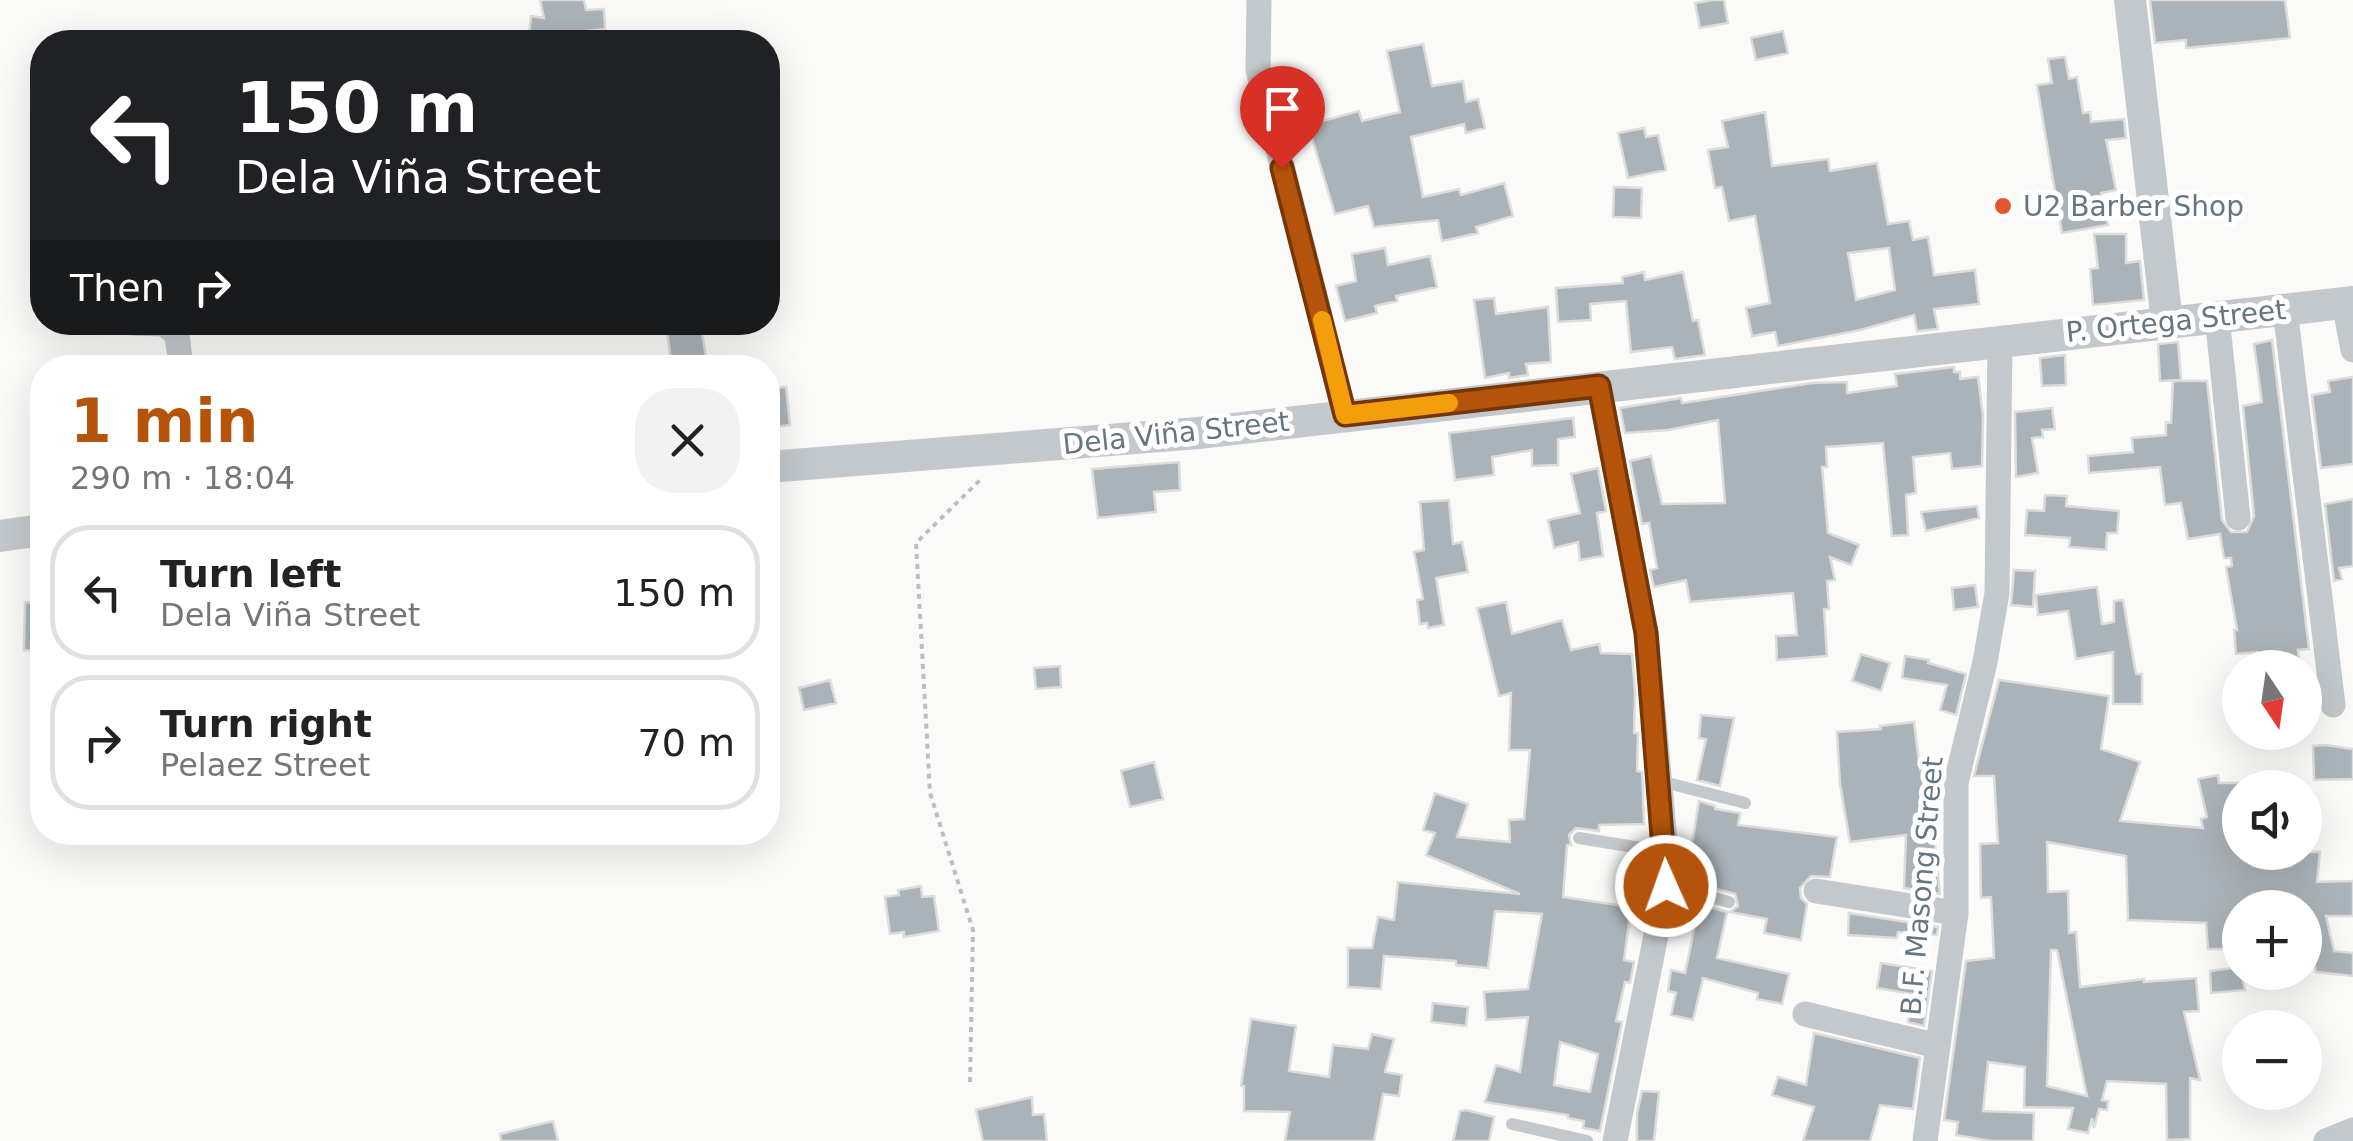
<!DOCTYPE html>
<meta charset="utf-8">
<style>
:root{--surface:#fff;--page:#f2f2f2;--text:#222;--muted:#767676;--line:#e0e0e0;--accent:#b45309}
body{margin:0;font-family:"DejaVu Sans",sans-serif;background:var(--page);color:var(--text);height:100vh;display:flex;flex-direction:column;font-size:38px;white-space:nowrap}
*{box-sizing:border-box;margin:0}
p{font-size:32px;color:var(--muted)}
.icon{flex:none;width:55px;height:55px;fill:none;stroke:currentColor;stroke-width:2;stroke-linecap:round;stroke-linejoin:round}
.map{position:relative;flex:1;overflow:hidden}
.side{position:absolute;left:30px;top:355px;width:750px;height:490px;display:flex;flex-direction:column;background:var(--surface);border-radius:40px;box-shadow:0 10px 40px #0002}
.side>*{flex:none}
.hud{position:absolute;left:30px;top:30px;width:750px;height:305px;border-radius:40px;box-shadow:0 10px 40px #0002;background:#202124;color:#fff;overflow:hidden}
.needle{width:65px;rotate:167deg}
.fabs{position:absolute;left:2222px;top:650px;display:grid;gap:20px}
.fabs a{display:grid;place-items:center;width:100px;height:100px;border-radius:50%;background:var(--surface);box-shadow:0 10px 40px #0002;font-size:50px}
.pin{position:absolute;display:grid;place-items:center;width:85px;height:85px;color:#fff;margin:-102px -42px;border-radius:50% 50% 50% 0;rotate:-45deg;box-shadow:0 0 10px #0007}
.pin .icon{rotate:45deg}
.me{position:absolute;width:110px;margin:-55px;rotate:358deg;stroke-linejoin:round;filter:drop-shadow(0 0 8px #0008)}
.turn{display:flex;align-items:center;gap:35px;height:210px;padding:0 40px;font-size:45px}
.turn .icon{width:130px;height:130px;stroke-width:2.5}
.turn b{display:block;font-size:70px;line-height:85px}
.then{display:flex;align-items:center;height:95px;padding:0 40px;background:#0003;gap:20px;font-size:38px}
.round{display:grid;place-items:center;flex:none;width:105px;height:105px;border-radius:40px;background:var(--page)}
.summary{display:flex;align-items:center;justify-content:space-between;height:170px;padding:0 40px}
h1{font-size:60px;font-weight:700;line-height:75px;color:var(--accent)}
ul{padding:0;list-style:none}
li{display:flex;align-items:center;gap:30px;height:135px;margin:0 20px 15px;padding:0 20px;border:5px solid var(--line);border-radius:40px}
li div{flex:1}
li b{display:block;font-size:38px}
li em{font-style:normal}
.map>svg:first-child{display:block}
.building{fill:#aab3b9;stroke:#dcdcda;stroke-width:2.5;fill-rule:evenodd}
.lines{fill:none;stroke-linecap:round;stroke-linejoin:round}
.path{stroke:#bbbfc2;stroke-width:4;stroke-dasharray:5 5;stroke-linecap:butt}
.service{stroke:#c3c8cc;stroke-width:12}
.minor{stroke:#c3c8cc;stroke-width:25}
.tertiary{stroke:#c3c8cc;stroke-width:32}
.route-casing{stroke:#753606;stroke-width:25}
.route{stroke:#b45309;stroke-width:18}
.slow{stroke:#f59e0b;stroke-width:18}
.poi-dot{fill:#e4572e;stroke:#fff;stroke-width:4}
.labels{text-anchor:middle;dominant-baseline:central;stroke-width:10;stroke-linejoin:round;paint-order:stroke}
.poi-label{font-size:28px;fill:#657683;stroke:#fff;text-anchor:start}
.street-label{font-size:28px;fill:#657683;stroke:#fff}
</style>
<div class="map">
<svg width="2353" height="1141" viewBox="0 0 2353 1141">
<rect width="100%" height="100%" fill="#fafaf8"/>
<!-- building -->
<path class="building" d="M540 0H584L586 10 604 9 605 29 555 34 556 40 529 36 531 16 544 18Z
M1713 0H1724L1728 23 1700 28 1695 3Z
M2150 0H2285L2290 38 2186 48V40L2155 43Z
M1783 31 1788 53 1756 60 1751 38Z
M1423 44 1432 86 1463 81 1466 102 1478 99 1485 128 1466 133 1464 124 1411 137 1423 197 1459 189 1461 195 1504 183 1513 216 1476 227 1478 233 1442 241 1438 220 1374 227 1368 206 1335 214 1308 125 1359 111 1362 121 1400 112 1387 51Z
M2065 57 2069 79 2077 77 2083 113 2090 112 2091 122 2124 119 2126 138 2106 140 2116 190 2101 193 2108 225 2062 233 2037 85 2052 83 2048 59Z
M1765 112 1772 166 1828 159 1830 171 1877 163 1888 224 1909 221 1913 240 1928 237 1934 275 1975 270 1979 304 1934 309 1938 329 1917 331 1914 315 1860 330 1778 346 1775 332 1752 336 1746 308 1770 303 1755 216 1729 221 1722 187 1715 188 1708 150 1728 147 1722 121ZM1889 248 1895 290 1856 300 1848 253Z
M1644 128 1646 137 1658 135 1666 170 1628 178 1618 133Z
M1614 187 1642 188 1641 218 1613 217Z
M2094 234H2126V263L2140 261 2144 300 2093 305 2090 269 2098 268Z
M1385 248 1388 265 1430 256 1437 287 1396 296 1397 301 1375 306 1377 313 1345 321 1336 286 1356 281 1352 254Z
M1644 272 1645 280 1683 272 1693 321 1698 320 1705 355 1675 359 1672 347 1631 352 1626 301 1590 304 1591 320 1558 322 1556 288 1623 283 1622 277Z
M1494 298 1496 314 1548 307 1551 362 1526 364 1528 375 1509 378V373L1485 378 1474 300Z
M666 322H700L708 368H682V360L671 362Z
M2272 340 2309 649 2298 650 2300 668H2260L2258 652 2236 654 2234 630H2237L2226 567 2232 566 2231 558H2224L2220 534 2188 539 2181 503 2165 505 2160 467 2089 473 2088 456 2133 452 2132 438 2166 435V422L2171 423 2173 381H2207L2222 520 2231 532H2247L2254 516 2243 406 2262 402 2254 344Z
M2178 342 2181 380 2160 381 2158 344Z
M2065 355 2066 385 2042 386 2040 358Z
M1954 367V372H1960V379L1978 377 1983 416 1982 466 1952 469 1950 453 1913 457 1916 493 1906 495 1908 535 1892 536 1883 443 1826 447 1827 467H1822L1828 533 1859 545 1851 565 1830 557 1835 580 1827 581 1829 609H1824L1827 656 1777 660 1776 636 1797 635 1793 593 1690 602 1686 580 1654 587 1650 570 1657 568 1649 523 1642 524 1630 461 1651 456 1662 504 1725 503 1718 420 1668 430 1625 433 1620 408 1681 398 1682 403 1812 383 1847 382V393L1897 386 1895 374Z
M2353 377V464L2321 468 2312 395 2330 392 2328 381Z
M786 387 790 425 768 428V389Z
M2052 408 2055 429 2042 430 2043 437 2032 438 2038 473 2016 477 2015 412Z
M1573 418 1575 437 1558 439V465L1532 466V450L1492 457 1494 475 1455 480 1449 433Z
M1179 462 1180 490 1154 492 1156 512 1098 518 1092 469Z
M1598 468 1606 511 1597 513 1603 556 1580 560 1578 542 1554 548 1548 520 1580 513 1571 474Z
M2045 495 2067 496 2066 506 2119 511 2117 533H2107L2106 550 2069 547 2070 538 2025 535 2027 510 2044 511Z
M2353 499V566L2339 568 2342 579 2334 581 2325 504Z
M1449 500 1453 544 1462 542 1468 572 1436 578 1444 625 1428 628 1427 623 1420 624 1417 600 1423 599 1414 552 1424 550 1420 502Z
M1977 506 1979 518 1926 531 1921 512Z
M2014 570 2035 571 2033 607 2011 605Z
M1975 585 1978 607 1954 610 1952 588Z
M2097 587 2102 624 2114 622V601L2123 600 2136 674H2142V704H2113V652L2076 659 2068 611 2038 615 2036 595Z
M25 602 42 603V651L24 650Z
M1506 602 1512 634 1562 620 1571 650 1599 644 1601 653 1632 654 1635 693 1634 733H1638L1637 771 1642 772 1644 824 1599 825V831L1576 828 1569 835 1571 845H1567L1563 897 1631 907 1624 960 1634 962 1630 983 1625 982 1616 1021 1622 1022 1600 1131 1583 1128 1584 1121 1568 1118V1115L1485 1102 1496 1065 1520 1072 1528 1017 1486 1020 1484 992 1528 989 1542 914 1495 911 1488 968 1456 965V961L1384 956 1381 989 1348 987V948H1372L1378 917 1394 920 1398 882 1520 894 1426 855 1435 833 1423 830 1435 793 1468 804 1457 837 1510 842 1509 820 1524 819 1530 750H1509L1511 693 1499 696 1477 608ZM1560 1042 1598 1054 1590 1092 1554 1085Z
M1861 654 1890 663 1881 691 1852 681Z
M1905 656 1929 660 1928 663 1966 674 1956 715 1940 710 1947 685 1902 678Z
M1060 666 1061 687 1036 689 1034 668Z
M830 680 836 703 804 710 799 688Z
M1999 680 2109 696 2101 749 2140 762 2120 821 2203 828 2201 819 2207 817 2198 779 2218 775 2219 783H2240V852H2320L2317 882 2353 881V916H2326L2334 951 2353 953V976L2316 972 2305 926V908H2240V949H2208L2206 923 2128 920 2126 856 2047 842 2048 892 2068 891 2069 933 2076 932 2080 987 2144 979V982L2196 978 2199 1011 2184 1012 2200 1080 2190 1078V1139L2167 1140 2166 1084 2107 1081 2102 1100 2108 1101 2107 1110 2099 1109 2094 1128 2092 1118 2088 1133 2068 1129 2073 1108 2024 1107 2025 1067 1988 1062 1983 1111 2034 1113 2033 1141H1992L1956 1135 1958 1122 1944 1120 1966 961 1994 958 1991 897 1981 898 1980 844 1998 843 1994 776H1974ZM2051 950H2057L2087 1096 2047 1086Z
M1701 715 1734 718 1720 786 1697 780 1706 739 1699 738Z
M1914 722 1920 770H1923L1926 793 1932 791 1938 823 1933 824 1940 894 1904 888 1906 835 1850 842 1840 784 1837 732 1881 729 1880 726Z
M2325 745 2353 749V779L2314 780 2313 746Z
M1154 762 1163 799 1130 807 1121 771Z
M1699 801 1715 806V809L1740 813 1738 825 1837 837 1830 877 1811 876 1800 888 1801 898 1807 904 1801 940 1764 933 1767 919 1730 912 1738 906 1735 894 1686 880Z
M921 886 922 897 934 896 939 931 904 937V932L890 934 885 897 899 895 898 890Z
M1683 900 1727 912 1717 958 1789 974 1782 1004 1757 999 1758 993 1703 978 1693 1020 1671 1015 1676 993 1668 991 1671 970 1685 973 1696 920 1680 917Z
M1849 913 1938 927 1937 935 1898 932 1897 938 1848 935Z
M1881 963 1932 971 1924 1026 1908 1022 1912 994 1877 988Z
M2240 967 2245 990 2211 993 2210 971Z
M1433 1003 1468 1007 1466 1026 1431 1022Z
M1251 1019 1296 1026 1289 1071 1329 1077 1333 1045 1368 1049 1372 1034 1394 1039 1385 1072 1402 1075 1399 1096 1383 1094 1374 1141H1285L1290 1112 1244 1111V1086H1241Z
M1814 1033 1920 1058 1913 1109 1880 1105 1870 1141H1803L1814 1107 1772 1095 1778 1077 1806 1085Z
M1642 1091 1659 1092 1654 1141H1637V1114Z
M1032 1097 1033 1115 1044 1114 1047 1141H983L976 1110Z
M1466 1110 1494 1117 1489 1141H1453L1460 1111Z
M553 1121 558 1141H501L500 1134Z"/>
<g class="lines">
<!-- path -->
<path class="path" d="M970 1082 973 930 930 793 916 543 981 479"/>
<!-- service -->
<path class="service" d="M1660 781 1745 803
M1579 838 1666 852
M1666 885 1729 902
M1512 1124 1587 1141"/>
<!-- minor -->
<path class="minor" d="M1259 0 1258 70 1345 415
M2344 303 2353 350
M2285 309 2333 705
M2217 316 2238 518
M132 323 164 324 177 334 181 368
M1599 386 1646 633 1666 852V885L1615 1141
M1816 891 1956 913
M1805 1014 1938 1046
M1925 1141 1956 913V783L1985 662 1997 593 2000 340
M2326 1141 2353 1130"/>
<!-- tertiary -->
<path class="tertiary" d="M2130 0 2167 322
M768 467 1198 433 2353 302
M0 536 42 530"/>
</g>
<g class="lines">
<!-- route casing -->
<g class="route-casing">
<path id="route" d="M1282 168 1345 415 1599 386 1646 633 1666 886"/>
</g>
<!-- route -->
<use href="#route" class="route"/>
<!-- slow -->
<path class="slow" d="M1322 320 1345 415 1449 403"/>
</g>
<!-- markers -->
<circle class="poi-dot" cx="2003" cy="206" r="10"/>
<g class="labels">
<!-- poi labels -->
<g class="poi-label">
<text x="2023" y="206">U2 Barber Shop</text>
</g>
<!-- street labels -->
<g class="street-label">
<text transform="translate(2176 321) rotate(-6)">P. Ortega Street</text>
<text transform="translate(1176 433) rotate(-6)">Dela Viña Street</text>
<text transform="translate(1922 886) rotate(-85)">B.F. Masong Street</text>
</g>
</g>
</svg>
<div class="fabs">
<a><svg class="needle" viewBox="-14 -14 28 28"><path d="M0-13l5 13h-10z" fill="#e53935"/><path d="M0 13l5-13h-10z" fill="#767676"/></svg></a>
<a><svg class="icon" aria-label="sound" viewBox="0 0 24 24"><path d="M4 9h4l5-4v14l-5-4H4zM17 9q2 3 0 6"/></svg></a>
<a>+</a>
<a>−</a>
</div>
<div class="pin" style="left:1282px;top:168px;background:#d93025"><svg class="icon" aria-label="arrive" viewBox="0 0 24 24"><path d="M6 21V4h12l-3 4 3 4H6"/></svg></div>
<svg class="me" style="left:1666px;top:886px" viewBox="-20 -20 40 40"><circle r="17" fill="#b45309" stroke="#fff" stroke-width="3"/><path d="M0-11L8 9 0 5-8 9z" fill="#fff"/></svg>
<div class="hud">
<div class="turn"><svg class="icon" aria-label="left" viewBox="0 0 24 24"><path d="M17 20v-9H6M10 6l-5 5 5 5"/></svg><div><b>150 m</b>Dela Viña Street</div></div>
<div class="then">Then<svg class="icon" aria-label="right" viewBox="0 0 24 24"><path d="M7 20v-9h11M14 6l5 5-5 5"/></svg></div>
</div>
<section class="side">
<div class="summary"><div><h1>1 min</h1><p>290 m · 18:04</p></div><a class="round"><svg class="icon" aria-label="close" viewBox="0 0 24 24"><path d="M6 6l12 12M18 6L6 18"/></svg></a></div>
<ul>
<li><svg class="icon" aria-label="left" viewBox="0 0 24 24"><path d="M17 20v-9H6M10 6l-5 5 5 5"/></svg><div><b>Turn left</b><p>Dela Viña Street</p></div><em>150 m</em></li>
<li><svg class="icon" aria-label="right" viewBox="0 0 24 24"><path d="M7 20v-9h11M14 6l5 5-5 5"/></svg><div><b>Turn right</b><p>Pelaez Street</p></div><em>70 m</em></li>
</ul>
</section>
</div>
